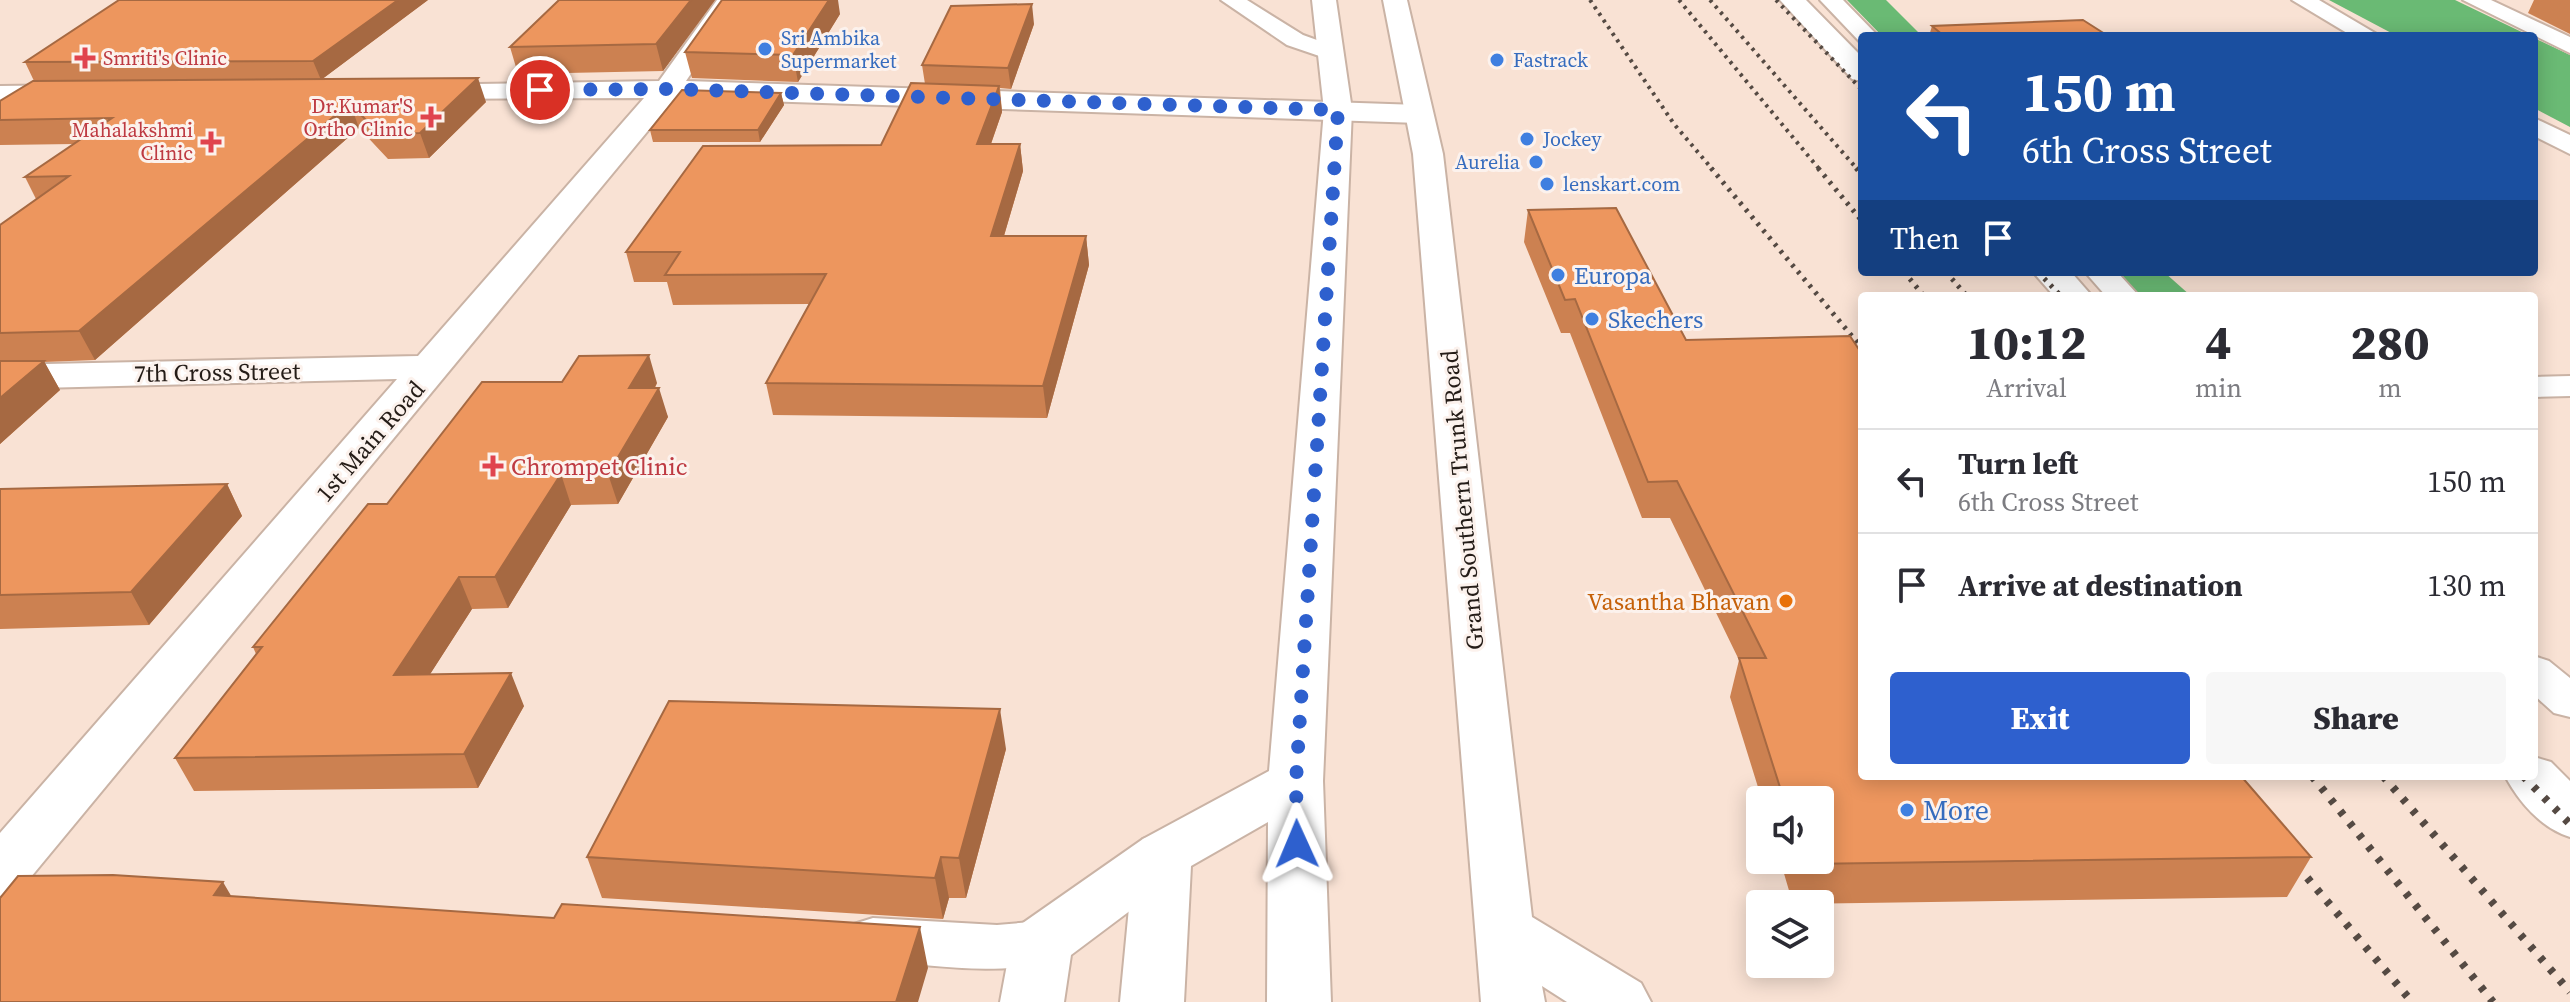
<!DOCTYPE html>
<style>
:root{--surface:#fff;--page:#f7f7f7;--text:#2b2b33;--muted:#7c7c81;--line:#e1e1e2;--accent:#2e60ce}
body{margin:0;font-family:"Source Serif 4",serif;background:var(--page);color:var(--text);height:100vh;display:flex;flex-direction:column;font-size:30px;white-space:nowrap}
*{box-sizing:border-box;margin:0}
p{font-size:26px;color:var(--muted)}
.icon{flex:none;width:44px;height:44px;fill:none;stroke:currentColor;stroke-width:2;stroke-linecap:round;stroke-linejoin:round}
.map{position:relative;flex:1;overflow:hidden}
.side{position:absolute;left:1858px;top:292px;width:680px;height:488px;display:flex;flex-direction:column;background:var(--surface);border-radius:8px;box-shadow:0 4px 20px #0003}
.side>*{flex:none}
.banner{position:absolute;left:1858px;top:32px;width:680px;height:244px;border-radius:8px;box-shadow:0 4px 20px #0003;background:#1a4fa0;color:#fff;overflow:hidden}
.controls{position:absolute;left:1746px;top:786px;display:grid;gap:16px}
.controls a{display:grid;place-items:center;width:88px;height:88px;border-radius:8px;background:var(--surface);box-shadow:0 4px 20px #0003;font-size:40px}
.pin{position:absolute;display:grid;place-items:center;width:68px;height:68px;color:#fff;margin:-34px;border:4px solid #fff;border-radius:50%;box-shadow:0 2px 8px #0007}
.me{position:absolute;width:88px;margin:-44px;rotate:359deg;stroke-linejoin:round;filter:drop-shadow(0 0 6px #0008)}
.turn{display:flex;align-items:center;gap:28px;height:168px;padding:0 32px;font-size:36px}
.turn .icon{width:104px;height:104px;stroke-width:2.5}
.turn b{display:block;font-size:56px;line-height:68px}
.then{display:flex;align-items:center;height:76px;padding:0 32px;background:#0003;gap:16px;font-size:30px}
.eta{display:flex;justify-content:space-evenly;align-items:center;height:136px;text-align:center}
.eta b{font-size:48px;font-weight:800;line-height:56px}
.cta{display:flex;gap:16px;margin-top:auto;padding:16px 32px}
.cta a{flex:1;height:92px;border-radius:8px;background:var(--accent);color:#fff;font-size:32px;font-weight:800;line-height:92px;text-align:center}
.cta a+a{background:var(--page);color:var(--text)}
ul{padding:0;list-style:none}
li{display:flex;align-items:center;gap:24px;height:104px;padding:0 32px;border-top:2px solid var(--line)}
li div{flex:1}
li b{display:block;font-size:30px}
li em{font-style:normal}
.map>svg:first-child{display:block}
.forest{fill:#6aba74}
.lines{fill:none;stroke-linecap:round;stroke-linejoin:round}
.service-casing{stroke:#cab3a5;stroke-width:4}
.minor-casing{stroke:#cab3a5;stroke-width:4}
.tertiary-casing{stroke:#cab3a5;stroke-width:4}
.primary-casing{stroke:#cab3a5;stroke-width:4}
.service{fill:#fff;fill-rule:evenodd}
.minor{fill:#fff;fill-rule:evenodd}
.tertiary{fill:#fff;fill-rule:evenodd}
.primary{fill:#fff;fill-rule:evenodd}
.rail-far2{stroke:#554a43;stroke-width:4;stroke-dasharray:3 5;stroke-linecap:butt}
.rail-far1{stroke:#554a43;stroke-width:5;stroke-dasharray:3 6;stroke-linecap:butt}
.rail{stroke:#554a43;stroke-width:8;stroke-dasharray:5 10;stroke-linecap:butt}
.wall{fill:#cc8151}
.shaded-wall{fill:#a66942}
.building{fill:#ed965e;stroke:#a66942;stroke-width:2}
.route{stroke:#2e60ce;stroke-width:14;stroke-dasharray:0 25.2}
.shop-dot{fill:#3f7fe0;stroke:#fcf2ed;stroke-width:3}
.health-dot{fill:#e0444e;stroke:#fcf2ed;stroke-width:3}
.food-dot{fill:#e8710a;stroke:#fcf2ed;stroke-width:3}
.labels{text-anchor:middle;dominant-baseline:central;stroke-width:6;stroke-linejoin:round;paint-order:stroke}
.far-shop-label{font-size:20px;fill:#366cbe;stroke:#fcf2ed;text-anchor:start}
.far-health-label{font-size:20px;fill:#be3a42;stroke:#fcf2ed;text-anchor:end}
.shop-label{font-size:24px;fill:#366cbe;stroke:#fcf2ed;text-anchor:start}
.street-label{font-size:24px;fill:#241c17;stroke:#fcf2ed}
.health-label{font-size:24px;fill:#be3a42;stroke:#fcf2ed;text-anchor:start}
.food-label{font-size:24px;fill:#c56008;stroke:#fcf2ed;text-anchor:end}
.near-shop-label{font-size:28px;fill:#366cbe;stroke:#fcf2ed;text-anchor:start}
</style>
<div class="map">
<svg width="2570" height="1002" viewBox="0 0 2570 1002">
<rect width="100%" height="100%" fill="#f9e2d4"/>
<!-- forest -->
<path class="forest" d="M1847 0H1886L1922 36H1882Z
M2329 0H2455L2530 36H2397Z
M2534 38 2570 55V127L2534 108Z
M2117 272H2164L2191 296H2140Z"/>
<g class="lines">
<!-- service casing -->
<g class="service-casing">
<path id="service" d="M1221 0H1247L1303 35 1339 48 1342 53 1331 60 1287 45Z
M1820 0H1843L1878 36H1862V41H1859Z
M2292 0H2319L2380 36H2352Z
M2463 0H2491L2570 37V53Z
M2534 118 2570 135V154L2534 136Z
M2085 272H2117L2139 296H2106Z
M2570 376V396L2534 397V377Z
M2534 656 2549 661 2570 678V717L2554 713 2534 695Z
M873 918 997 925 1042 921 1061 928 1068 943 1061 958C1002 978 934 965 873 960L854 954 847 939 854 924Z"/>
</g>
<!-- minor casing -->
<g class="minor-casing">
<path id="minor" d="M717 0H741L686 81 1419 105 1429 108 1433 114 1429 120 1419 123 675 98 21 889 0 896V833L397 379 0 389V365L418 356 644 98 421 99 411 97 407 91 411 85 659 81Z
M73 85 83 87 87 93 83 99 0 102V86Z"/>
</g>
<!-- tertiary casing -->
<g class="tertiary-casing">
<path id="tertiary" d="M1780 0H1806L1862 57V81L1852 79Z
M2033 272H2071L2092 296H2054Z
M2534 757 2551 762 2570 781V837C2541 828 2519 802 2505 776H2534Z
M1163 833 1183 839 1192 855 1183 871 1071 955 1064 1002H1000L1011 943 1020 925 1143 839Z"/>
</g>
<!-- primary casing -->
<g class="primary-casing">
<path id="primary" d="M1312 0H1336L1352 110 1323 781 1331 1002H1267L1268 822 1191 866 1184 1002H1120L1134 855 1143 839 1269 771 1324 110Z
M1383 0H1407L1443 154 1532 917 1641 983 1651 1002H1567L1542 986 1545 1002H1481L1413 154Z"/>
</g>
<!-- service -->
<use href="#service" class="service"/>
<!-- minor -->
<use href="#minor" class="minor"/>
<!-- tertiary -->
<use href="#tertiary" class="tertiary"/>
<!-- primary -->
<use href="#primary" class="primary"/>
<!-- rail-far2 -->
<path class="rail-far2" d="M1590 0 1674 124 1713 170
M1679 0 1820 170
M1710 0 1858 170
M1776 0 1862 90"/>
<!-- rail-far1 -->
<path class="rail-far1" d="M1711 168 1862 348
M1818 168 1862 221
M1856 168 1862 175
M1904 272 1924 296
M1946 272 1967 296
M2038 272 2061 296"/>
<!-- rail -->
<path class="rail" d="M2312 776 2493 1002
M2383 776 2570 992
M2523 776 2570 824
M2288 855 2412 1002"/>
</g>
<!-- wall -->
<path class="wall" d="M428 0 322 79 486 102 429 158 388 159 359 128 95 360 44 362 60 390 0 444V225L36 199 25 177 74 144 0 145V101L34 81 25 62Z
M715 0 663 71 518 74 510 47Z
M2534 0H2570V34L2528 13Z
M840 14 798 82 692 78 685 52Z
M1034 24 1011 89 1000 88 1002 112 991 144H1020L1023 171 1004 236H1086L1089 265 1047 418 773 415 766 383 809 304 673 305 667 282H634L626 252 881 145 925 84 922 65Z
M1932 26 2108 36H1929Z
M781 93 784 105 760 142H653L650 130Z
M1528 210 1862 776 2311 857 2287 897 1793 904 1780 860H1820V800H1762L1730 697 1739 660 1670 518H1642L1570 333H1561L1524 242Z
M657 383 655 388 668 417 618 504 571 505 508 608 472 609 430 674 524 706 478 788 194 791 175 758 256 654 253 647 387 504Z
M227 484 242 516 149 625 0 629V489Z
M1006 749 966 898H949L943 919 602 898 587 857Z"/>
<!-- shaded-wall -->
<path class="shaded-wall" d="M398 0H428L321 80 313 61Z
M691 0H715L663 71 656 44Z
M822 0H838L840 14 798 82 793 55Z
M1032 4 1034 24 1011 89 1008 68Z
M478 78 486 102 429 158 420 133Z
M999 86 1002 112 981 172 977 144Z
M781 93 784 105 760 142 758 130Z
M350 103 359 128 95 360 79 331Z
M1020 144 1023 171 995 266 991 236Z
M1086 236 1089 265 1047 418 1043 386Z
M649 355 657 383 638 417 629 388Z
M44 361 60 390 0 444V398Z
M659 388 668 417 618 504 608 474Z
M561 474 571 505 508 608 495 577Z
M227 484 242 516 149 625 131 592Z
M459 577 472 609 409 707 394 675Z
M511 673 524 706 478 788 464 754Z
M1000 709 1006 749 966 898 959 858Z
M941 857 949 898 943 919 935 878Z
M223 882 247 923 214 895Z
M920 927 928 968 918 1002H896Z"/>
<!-- building -->
<path class="building" d="M119 0H398L313 61 25 62Z
M559 0H691L656 44 510 47Z
M722 0H829L793 55 685 52Z
M1032 4 1008 68 922 65 951 6Z
M2083 20 2108 36H1944L1932 26Z
M478 78 420 133 379 134 350 103 79 331 0 333V225L69 176 25 177 112 118 0 120V101L33 81Z
M911 83 999 86 977 144H1020L991 236H1086L1043 386 766 383 826 274 665 275 680 252H626L703 146 881 145Z
M682 90 781 93 758 130H650Z
M1616 208 1686 340 1850 336 1862 354V776H2241L2311 857 1805 864 1803 860H1820V800H1784L1739 658H1766L1677 481 1648 482 1575 299 1565 300 1528 210Z
M649 355 629 388H659L608 474H561L495 577H459L394 675 511 673 464 754 175 758 262 647H253L368 504H387L482 382H562L579 356Z
M0 361H44L0 398Z
M227 484 131 592 0 595V489Z
M669 701 1000 709 959 858 941 857 935 878 587 857Z
M113 875 223 882 214 895 554 918 562 904 920 927 896 1002H0V898L18 876Z"/>
<g class="lines">
<!-- route -->
<path class="route" d="M540 90 667 89 1338 110 1296 781 1297 844"/>
</g>
<!-- markers -->
<g class="shop-dot">
<circle cx="765" cy="49" r="8"/>
<circle cx="1497" cy="60" r="8"/>
<circle cx="1527" cy="139" r="8"/>
<circle cx="1536" cy="162" r="8"/>
<circle cx="1547" cy="184" r="8"/>
<circle cx="1558" cy="275" r="8"/>
<circle cx="1592" cy="319" r="8"/>
<circle cx="1907" cy="810" r="8"/>
</g>
<g class="health-dot">
<path d="M81 46h8v8h8v8h-8v8h-8v-8h-8v-8h8z"/>
<path d="M427 105h8v8h8v8h-8v8h-8v-8h-8v-8h8z"/>
<path d="M207 130h8v8h8v8h-8v8h-8v-8h-8v-8h8z"/>
<path d="M489 454h8v8h8v8h-8v8h-8v-8h-8v-8h8z"/>
</g>
<circle class="food-dot" cx="1786" cy="601" r="8"/>
<g class="labels">
<!-- far-shop labels -->
<g class="far-shop-label">
<text x="781" y="38">Sri Ambika<tspan x="781" dy="23">Supermarket</tspan></text>
<text x="1513" y="60">Fastrack</text>
<text x="1543" y="139">Jockey</text>
<text x="1520" y="162" text-anchor="end">Aurelia</text>
<text x="1563" y="184">lenskart.com</text>
</g>
<!-- far-health labels -->
<g class="far-health-label">
<text x="103" y="58" text-anchor="start">Smriti's Clinic</text>
<text x="413" y="106">Dr.Kumar'S<tspan x="413" dy="23">Ortho Clinic</tspan></text>
<text x="193" y="130">Mahalakshmi<tspan x="193" dy="23">Clinic</tspan></text>
</g>
<!-- shop labels -->
<g class="shop-label">
<text x="1574" y="275">Europa</text>
<text x="1608" y="319">Skechers</text>
</g>
<!-- street labels -->
<g class="street-label">
<text transform="translate(217 372) rotate(-1)">7th Cross Street</text>
<text transform="translate(370 441) rotate(-49)">1st Main Road</text>
<text transform="translate(1462 500) rotate(-95)">Grand Southern Trunk Road</text>
</g>
<!-- health labels -->
<g class="health-label">
<text x="511" y="466">Chrompet Clinic</text>
</g>
<!-- food labels -->
<g class="food-label">
<text x="1770" y="601">Vasantha Bhavan</text>
</g>
<!-- near-shop labels -->
<g class="near-shop-label">
<text x="1923" y="810">More</text>
</g>
</g>
</svg>
<div class="controls">
<a><svg class="icon" aria-label="sound" viewBox="0 0 24 24"><path d="M4 9h4l5-4v14l-5-4H4zM17 9q2 3 0 6"/></svg></a>
<a><svg class="icon" aria-label="layers" viewBox="0 0 24 24"><path d="M12 4l9 5-9 5-9-5zM3 14l9 5 9-5"/></svg></a>
</div>
<div class="pin" style="left:540px;top:90px;background:#d93025"><svg class="icon" aria-label="arrive" viewBox="0 0 24 24"><path d="M6 21V4h12l-3 4 3 4H6"/></svg></div>
<svg class="me" style="left:1297px;top:844px" viewBox="-20 -20 40 40"><path d="M0-17L14 15 0 8-14 15z" fill="#2e60ce" stroke="#fff" stroke-width="4"/></svg>
<div class="banner">
<div class="turn"><svg class="icon" aria-label="left" viewBox="0 0 24 24"><path d="M17 20v-9H6M10 6l-5 5 5 5"/></svg><div><b>150 m</b>6th Cross Street</div></div>
<div class="then">Then<svg class="icon" aria-label="arrive" viewBox="0 0 24 24"><path d="M6 21V4h12l-3 4 3 4H6"/></svg></div>
</div>
<section class="side">
<div class="eta">
<div><b>10:12</b><p>Arrival</p></div>
<div><b>4</b><p>min</p></div>
<div><b>280</b><p>m</p></div>
</div>
<ul>
<li><svg class="icon" aria-label="left" viewBox="0 0 24 24"><path d="M17 20v-9H6M10 6l-5 5 5 5"/></svg><div><b>Turn left</b><p>6th Cross Street</p></div><em>150 m</em></li>
<li><svg class="icon" aria-label="arrive" viewBox="0 0 24 24"><path d="M6 21V4h12l-3 4 3 4H6"/></svg><div><b>Arrive at destination</b></div><em>130 m</em></li>
</ul>
<div class="cta"><a>Exit</a><a>Share</a></div>
</section>
</div>
